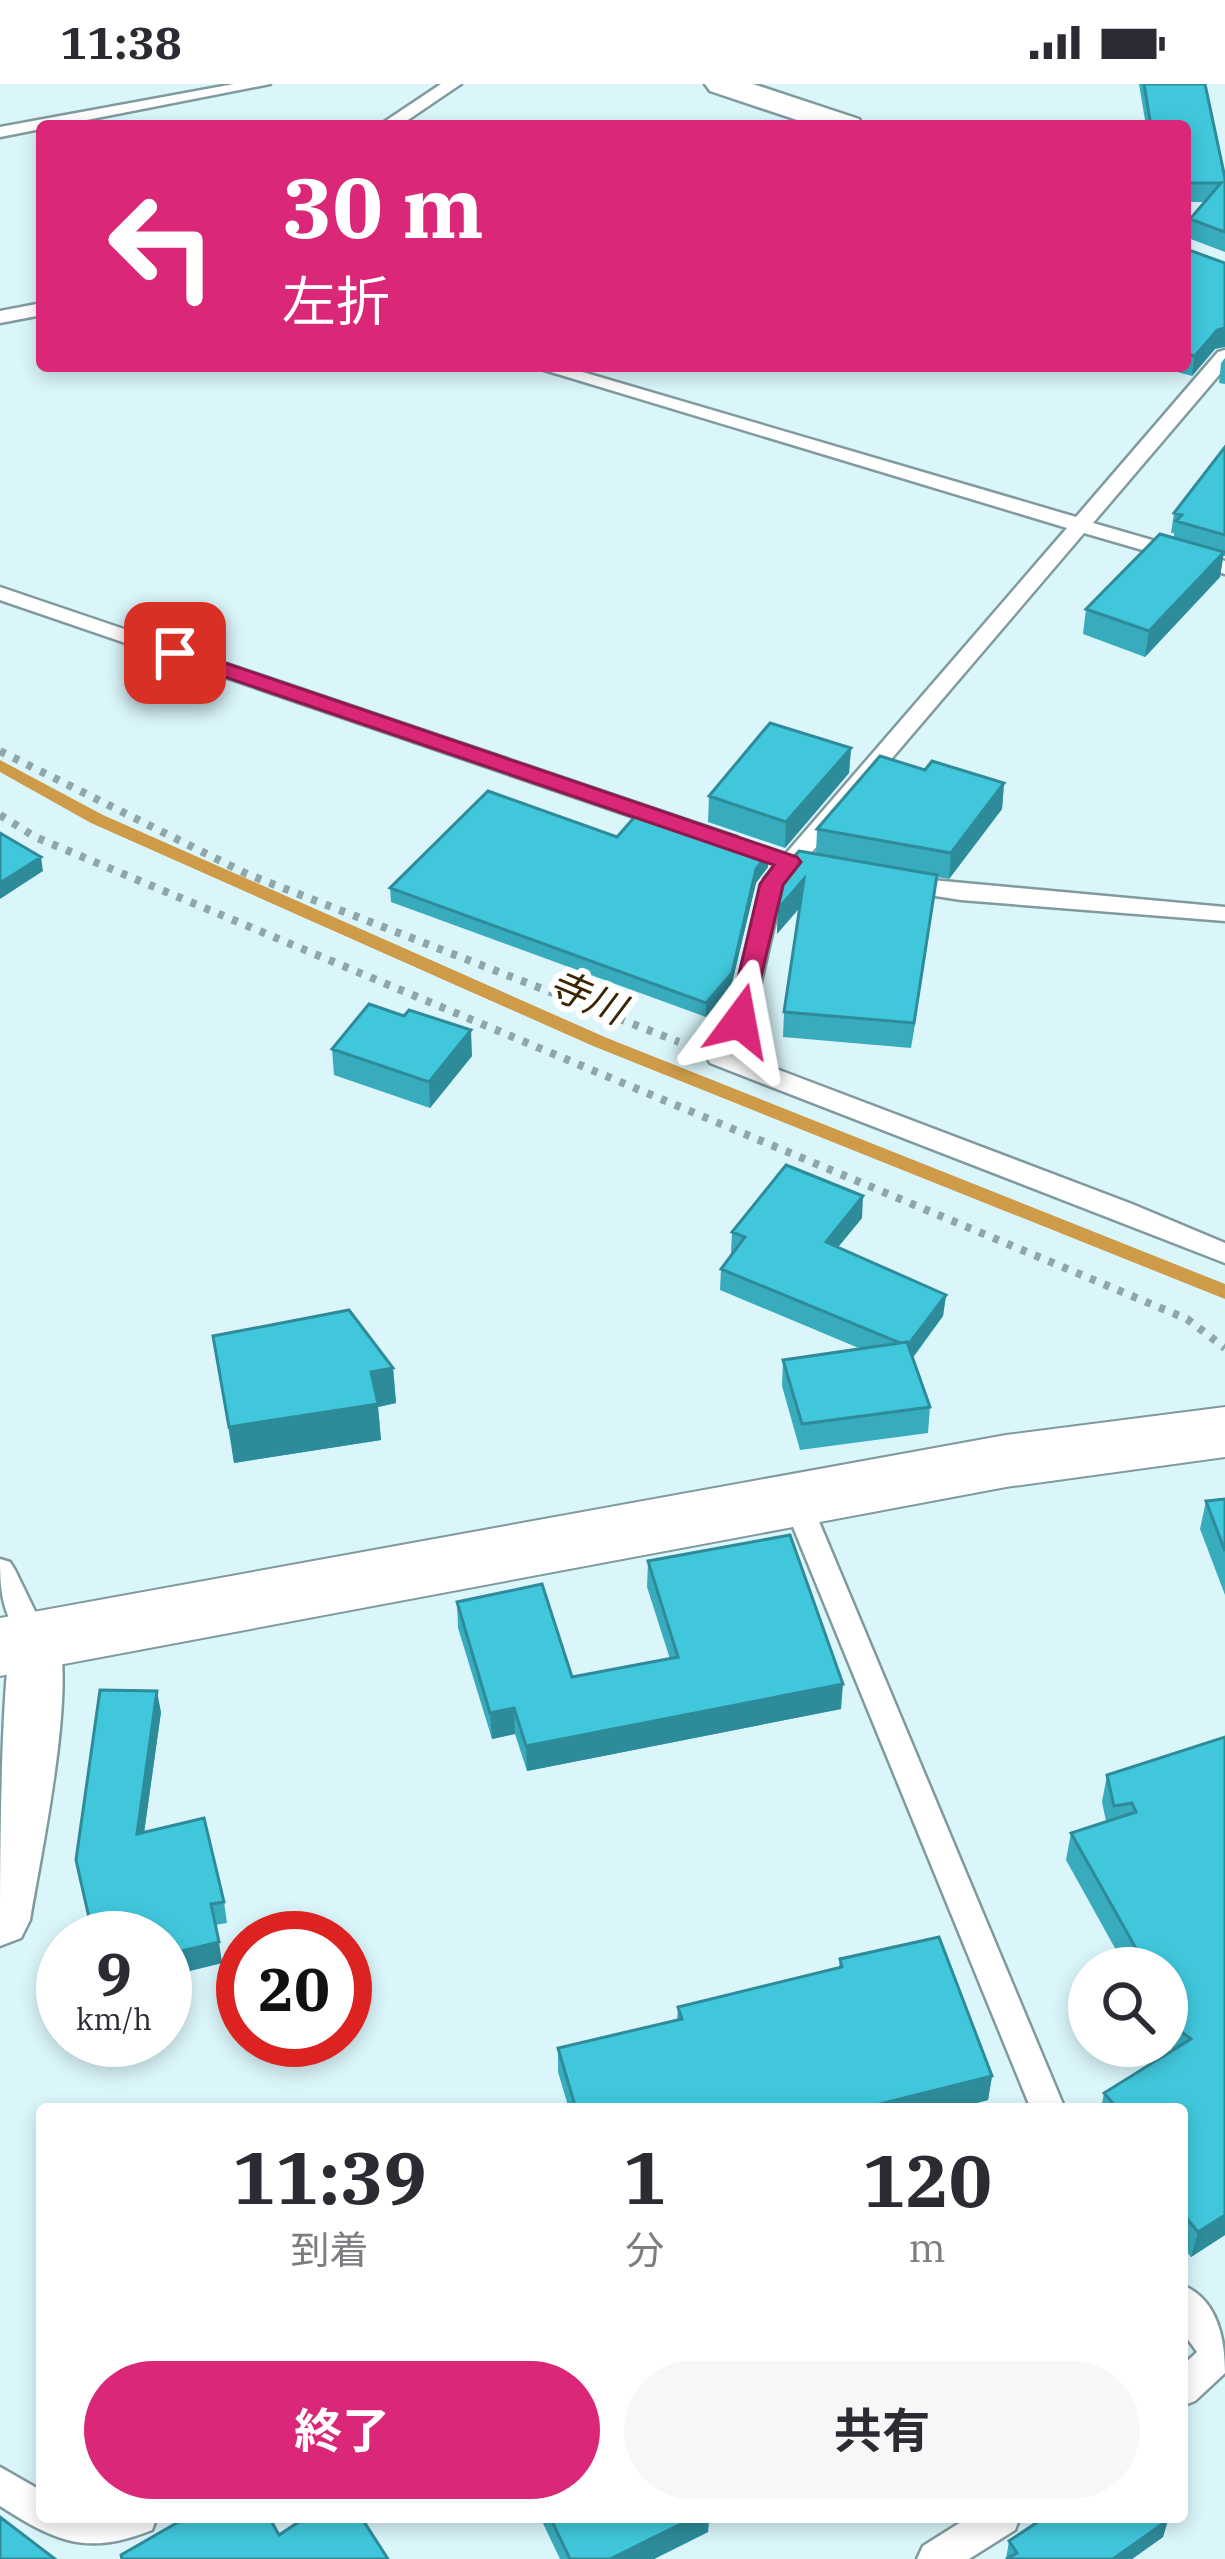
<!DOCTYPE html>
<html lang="ja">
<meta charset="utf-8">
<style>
:root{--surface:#fff;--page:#f7f7f7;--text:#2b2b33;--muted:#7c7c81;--accent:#db2777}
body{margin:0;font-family:"IBM Plex Serif","Noto Sans JP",serif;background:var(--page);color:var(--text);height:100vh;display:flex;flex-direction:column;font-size:45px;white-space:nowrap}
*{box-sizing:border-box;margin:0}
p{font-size:39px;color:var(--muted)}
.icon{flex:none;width:66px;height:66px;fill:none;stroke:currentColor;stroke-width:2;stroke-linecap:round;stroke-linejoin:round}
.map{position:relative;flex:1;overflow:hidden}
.side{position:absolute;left:36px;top:2019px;width:1152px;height:420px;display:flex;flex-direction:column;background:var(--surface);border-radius:12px;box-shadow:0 6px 18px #0003}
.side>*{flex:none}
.banner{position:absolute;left:36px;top:36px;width:1155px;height:252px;border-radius:12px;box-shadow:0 6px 18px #0003;background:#db2777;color:#fff;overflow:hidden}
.buttons{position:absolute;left:1068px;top:1863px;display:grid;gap:24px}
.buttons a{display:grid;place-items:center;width:120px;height:120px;border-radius:50%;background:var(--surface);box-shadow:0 6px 18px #0003;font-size:60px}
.speed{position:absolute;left:36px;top:1827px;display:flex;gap:24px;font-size:60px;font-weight:700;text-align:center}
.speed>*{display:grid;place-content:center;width:156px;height:156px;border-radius:50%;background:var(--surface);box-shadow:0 6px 18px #0003;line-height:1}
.speed small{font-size:30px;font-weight:400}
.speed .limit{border:18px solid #d22;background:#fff;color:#111}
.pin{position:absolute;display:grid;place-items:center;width:102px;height:102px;color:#fff;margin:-51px;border-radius:24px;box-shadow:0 6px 18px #0006}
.me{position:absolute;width:132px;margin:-66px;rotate:13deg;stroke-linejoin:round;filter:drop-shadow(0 0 9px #0008)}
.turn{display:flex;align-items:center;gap:42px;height:252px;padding:0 48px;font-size:54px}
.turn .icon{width:156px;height:156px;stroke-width:2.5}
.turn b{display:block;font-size:84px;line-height:102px}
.eta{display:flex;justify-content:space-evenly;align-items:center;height:204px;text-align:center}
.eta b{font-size:72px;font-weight:700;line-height:84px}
.action{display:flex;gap:24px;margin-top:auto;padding:24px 48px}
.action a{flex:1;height:138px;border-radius:72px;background:var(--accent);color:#fff;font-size:48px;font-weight:700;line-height:138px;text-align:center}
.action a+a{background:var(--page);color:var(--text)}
.status{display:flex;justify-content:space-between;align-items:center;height:84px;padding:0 60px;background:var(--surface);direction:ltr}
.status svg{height:33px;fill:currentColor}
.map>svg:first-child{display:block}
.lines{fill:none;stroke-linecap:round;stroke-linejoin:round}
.stream{fill:#ce9b49;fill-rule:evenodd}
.service-casing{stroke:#809a9f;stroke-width:5}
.minor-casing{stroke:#809a9f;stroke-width:5}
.tertiary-casing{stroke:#809a9f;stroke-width:4}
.path{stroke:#91a6aa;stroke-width:8;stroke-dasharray:6 9;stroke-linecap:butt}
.service{fill:#fff;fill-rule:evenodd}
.minor{fill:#fff;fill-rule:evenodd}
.tertiary{fill:#fff;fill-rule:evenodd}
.wall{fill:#38abbd}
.shaded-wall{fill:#2e8b9a}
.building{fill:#41c7dc;stroke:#2e8b9a;stroke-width:3}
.route{fill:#db2777;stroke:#8e194d;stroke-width:3}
.labels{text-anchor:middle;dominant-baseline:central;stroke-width:12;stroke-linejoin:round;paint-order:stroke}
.water-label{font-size:39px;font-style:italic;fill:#3b2601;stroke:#fff}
</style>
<div class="status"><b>11:38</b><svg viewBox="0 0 49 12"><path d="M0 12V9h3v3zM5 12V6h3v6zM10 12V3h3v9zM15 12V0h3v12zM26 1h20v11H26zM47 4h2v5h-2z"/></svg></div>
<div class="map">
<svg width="1225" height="2475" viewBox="0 0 1225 2475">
<rect width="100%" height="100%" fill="#daf6fb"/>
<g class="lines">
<!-- stream -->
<path class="stream" d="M0 676 103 731 607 954 1225 1200V1215L593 962 91 739 0 688Z"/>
<!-- service casing -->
<g class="service-casing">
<path id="service" d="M234 0H270L0 53V43Z
M441 0H461L399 42H378Z
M42 219V231L0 239V227Z
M1225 266V284L1093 439 1225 477V490L1084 449 783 802 752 937 734 969 1132 1120 1225 1159V1179L710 979 707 973 728 937 764 795 1067 444 531 282H562L1076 433 1218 268Z
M0 503 737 753 741 758 737 763H721L0 516Z
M899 793 1225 823V837L961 816 891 805 887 800Z
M796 1405 806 1408 810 1416 1065 2025H1031L782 1416 786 1408Z
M0 1475 10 1478 15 1486 49 1556 44 1564 34 1568 24 1564C4 1527 0 1516 0 1475Z
M1182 2201C1218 2215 1225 2256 1225 2289L1195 2317 1182 2322V2282L1197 2268 1182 2247Z
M0 2383 42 2407V2433H157L152 2446C87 2472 56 2458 0 2422Z
M969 2433H1020L1015 2446 969 2475H917L923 2462Z"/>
</g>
<!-- minor casing -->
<g class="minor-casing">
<path id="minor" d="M705 0H753L859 35 863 42H815L710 7Z
M34 1534 54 1540C80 1590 40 1774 30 1836L21 1854 0 1862C0 1795 0 1590 14 1540Z"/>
</g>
<!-- tertiary casing -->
<g class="tertiary-casing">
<path id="tertiary" d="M1225 1323V1373L1006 1403 0 1592V1534L1006 1351Z"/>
</g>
<!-- path -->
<path class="path" d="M0 667 247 790 679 958
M0 731 35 753 1187 1235 1225 1264"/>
<!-- service -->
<use href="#service" class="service"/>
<!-- minor -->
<use href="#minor" class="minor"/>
<!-- tertiary -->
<use href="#tertiary" class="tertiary"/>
</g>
<!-- wall -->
<path class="wall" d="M1139 0H1205L1225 94V168L1188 154 1190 135 1205 118H1185V42H1146Z
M1185 157 1215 265 1192 292 1155 282H1185Z
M1225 274V300L1219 299 1221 279Z
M1225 363V472H1223L1220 493 1145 573 1083 550 1086 525 1174 454V449H1171L1174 429Z
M851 664 849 689 785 764 708 738 709 712Z
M925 686 1004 699 1002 725 949 795 937 793 911 964 783 953 784 928 800 823 777 850 778 825 816 770 817 745Z
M617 753 768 769V783L756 799 731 903 706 933 391 818 390 804Z
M332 965 472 972 430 1024 334 991Z
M862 1134 838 1163 946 1211 943 1232 913 1274 930 1323 928 1349 800 1366 782 1302 783 1276 861 1265 720 1206 721 1185 733 1170 731 1169 732 1148Z
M213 1252 393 1284 396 1319 378 1323 381 1356 234 1379Z
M1225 1415V1511L1200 1445 1206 1417Z
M648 1477 841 1625 527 1687 515 1650 492 1655 458 1544 457 1518 572 1593 670 1575 647 1503Z
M161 1628 144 1748 224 1818 227 1839 215 1841 222 1879 165 1893V1854H93L76 1776Z
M1225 1653V2151L1191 2173 1182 2163V2025H1101L1104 2009 1173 1967 1167 1957V1884H1126L1066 1776 1071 1749 1106 1737 1102 1718 1107 1691Z
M840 1875 992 1992 988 2016 953 2025H569L558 1988V1964L677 1936 678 1923 839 1884Z
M540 2433H709L708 2448 654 2475H560Z
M1168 2436 1163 2453 1132 2475H1006L1009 2457Z"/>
<!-- shaded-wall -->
<path class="shaded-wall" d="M1225 244V263L1215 265 1192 292 1195 272 1217 246Z
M1224 468 1220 493 1145 573 1149 547Z
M851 664 849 689 785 764 786 738Z
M1004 699 1002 725 949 795 951 769Z
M768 769V783L756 799 731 903 706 933V919L756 785Z
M41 773 43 787 0 815V799Z
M937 791 934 816 911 964 914 939Z
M804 795 803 820 777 850 778 825Z
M471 946 472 972 430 1024 429 998Z
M863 1112 862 1134 825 1179 826 1158Z
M946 1211 943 1232 905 1283 907 1262Z
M393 1284 396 1319 378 1323 381 1356 234 1379 229 1343 371 1288Z
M843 1600 841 1625 527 1687 526 1662Z
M157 1607 161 1628 141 1771 137 1750Z
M514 1624 515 1650 492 1655 490 1629Z
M114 1833 118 1854H93L90 1838Z
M219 1858 222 1879 165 1893V1871Z
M992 1992 988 2016 953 2025H860Z
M1225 2131V2151L1191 2173 1198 2148Z
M695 2433H709L708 2448 654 2475H610Z
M1168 2436 1163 2453 1132 2475H1113Z"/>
<!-- building -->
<path class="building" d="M1144 0H1205L1225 94V148L1190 135 1221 99H1185V42H1151Z
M1185 157 1186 165 1225 179V244L1217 246 1195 272 1185 270Z
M1225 363V451L1176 437 1182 431 1174 429Z
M1160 450 1224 468 1149 547 1086 525Z
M770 639 851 664 786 738 709 712Z
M880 672 925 686 932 677 1004 699 951 769 817 745Z
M488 707 617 753 639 728 768 769 756 785 732 889 706 919 390 804Z
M0 749 41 773 0 799Z
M799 767 937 791 914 939 784 928 804 795 778 825 788 779Z
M369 920 404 932 409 926 471 946 429 998 332 965Z
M786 1081 863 1112 826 1158 946 1211 908 1261 907 1258 900 1259 721 1185 745 1153 732 1148Z
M349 1226 393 1284 371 1288 378 1320 229 1343 213 1252Z
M907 1258 930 1323 802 1340 783 1276Z
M1225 1415V1467L1206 1417Z
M790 1451 843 1600 526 1662 514 1624 490 1629 457 1518 542 1500 572 1593 678 1573 648 1477Z
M100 1606 157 1607 137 1750 204 1734 224 1818 211 1820 219 1858 165 1871V1854H118L114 1833 90 1838 76 1776Z
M1225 1653V2131L1198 2148 1182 2129V2025H1118L1104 2009 1191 1955 1183 1949 1167 1920V1884H1147L1071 1749 1136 1728 1132 1719 1114 1722 1107 1691Z
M939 1853 992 1992 860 2025H576L558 1964 682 1935 678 1923 842 1883 840 1875Z
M0 2433 55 2475H0Z
M187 2433H269L279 2451 306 2433H361L388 2475H122L121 2471Z
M550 2433H695L610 2475H570Z
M1045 2433H1166L1168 2436 1113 2475H1006L1017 2469 1009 2457Z"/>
<!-- route -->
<path class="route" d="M175 562 797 773 801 778 783 801 749 943 740 945 728 937 760 800 774 781 167 573V564Z"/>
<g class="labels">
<!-- water labels -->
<g class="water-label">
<text transform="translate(587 912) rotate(23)">寺川</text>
</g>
</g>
</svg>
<div class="buttons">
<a><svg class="icon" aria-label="search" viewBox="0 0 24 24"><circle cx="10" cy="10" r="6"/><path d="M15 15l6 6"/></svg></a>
</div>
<div class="speed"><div>9<small>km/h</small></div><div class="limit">20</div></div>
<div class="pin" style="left:175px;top:569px;background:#d93025"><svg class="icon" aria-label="arrive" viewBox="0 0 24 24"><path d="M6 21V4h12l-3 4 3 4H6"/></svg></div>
<svg class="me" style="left:740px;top:937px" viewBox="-20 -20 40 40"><path d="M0-17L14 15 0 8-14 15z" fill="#db2777" stroke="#fff" stroke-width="4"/></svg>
<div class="banner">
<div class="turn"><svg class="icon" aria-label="left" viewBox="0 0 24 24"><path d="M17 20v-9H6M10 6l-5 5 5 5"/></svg><div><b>30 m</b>左折</div></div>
</div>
<section class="side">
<div class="eta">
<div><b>11:39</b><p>到着</p></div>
<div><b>1</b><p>分</p></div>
<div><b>120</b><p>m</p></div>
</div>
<div class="action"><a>終了</a><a>共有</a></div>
</section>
</div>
